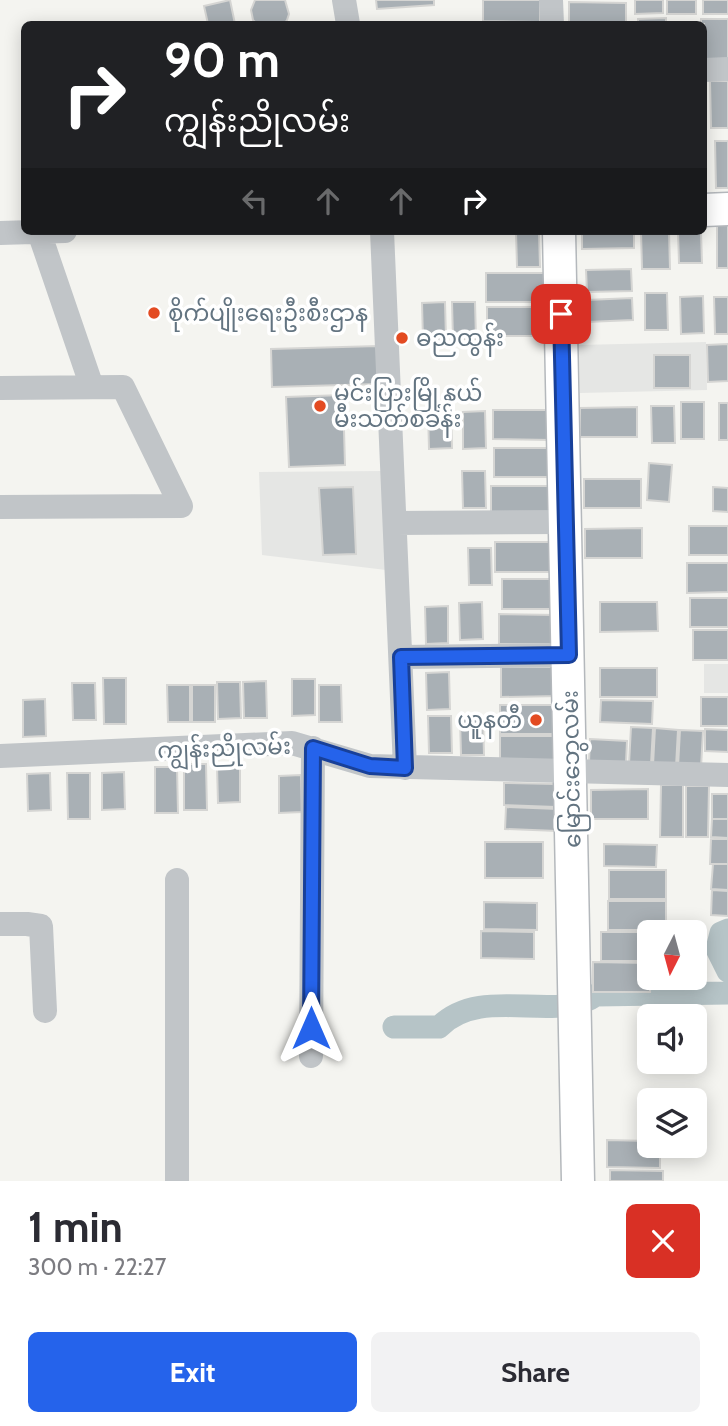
<!DOCTYPE html>
<meta charset="utf-8">
<style>
:root{--surface:#fff;--page:#f2f2f3;--text:#2b2b33;--muted:#7c7c81;--accent:#2563eb}
body{margin:0;font-family:Cabin,"Noto Sans Myanmar",sans-serif;background:var(--page);color:var(--text);height:100vh;display:flex;flex-direction:column;font-size:26px;white-space:nowrap}
*{box-sizing:border-box;margin:0}
p{font-size:23px;color:var(--muted)}
.icon{flex:none;width:38px;height:38px;fill:none;stroke:currentColor;stroke-width:2;stroke-linecap:round;stroke-linejoin:round}
.map{position:relative;height:1181px;overflow:hidden}
.panel{display:flex;flex-direction:column;background:var(--surface);flex:1}
.panel>*{flex:none}
.guide{position:absolute;left:21px;top:21px;width:686px;height:214px;border-radius:10px;box-shadow:0 4px 18px #0003;background:#202124;color:#fff;overflow:hidden}
.needle{width:46px;rotate:186deg}
.controls{position:absolute;left:637px;top:920px;display:grid;gap:14px}
.controls a{display:grid;place-items:center;width:70px;height:70px;border-radius:10px;background:var(--surface);box-shadow:0 4px 18px #0003;font-size:35px}
.pin{position:absolute;display:grid;place-items:center;width:60px;height:60px;color:#fff;margin:-30px;border-radius:14px;box-shadow:0 4px 10px #0006}
.me{position:absolute;width:77px;margin:-38px;rotate:0deg;stroke-linejoin:round;filter:drop-shadow(0 0 5px #0008)}
.turn{display:flex;align-items:center;gap:24px;height:147px;padding:0 28px;font-size:32px}
.turn .icon{width:91px;height:91px;stroke-width:2.5}
.turn b{display:block;font-size:49px;line-height:60px}
.lanes{display:flex;align-items:center;height:66px;padding:0 28px;background:#0003;justify-content:center;gap:35px;direction:ltr}
.lanes .off{opacity:.35}
.round{display:grid;place-items:center;flex:none;width:74px;height:74px;border-radius:10px;background:var(--page)}
.headline{display:flex;align-items:center;justify-content:space-between;height:119px;padding:0 28px}
h1{font-size:42px;font-weight:700;line-height:52px}
.cta{display:flex;gap:14px;margin-top:auto;padding:14px 28px}
.cta a{flex:1;height:80px;border-radius:10px;background:var(--accent);color:#fff;font-size:28px;font-weight:700;line-height:80px;text-align:center}
.cta a+a{background:var(--page);color:var(--text)}
.map>svg:first-child{display:block}
.built{fill:#e5e6e4}
.lines{fill:none;stroke-linecap:round;stroke-linejoin:round}
.canal{stroke:#b6c4c7;stroke-width:23}
.building{fill:#a9b0b5;stroke:#d5d5d3;stroke-width:2}
.major-casing{stroke:#b4b8bc;stroke-width:35}
.minor{stroke:#c1c5c8;stroke-width:24}
.major{stroke:#fff;stroke-width:32}
.route-casing{stroke:#184099;stroke-width:18}
.route{stroke:#2563eb;stroke-width:12}
.poi-dot{fill:#e34b22;stroke:#fff;stroke-width:2.5}
.labels{text-anchor:middle;dominant-baseline:central;stroke-width:7;stroke-linejoin:round;paint-order:stroke}
.poi-label{font-size:23px;fill:#637481;stroke:#fff;text-anchor:start}
.street-label{font-size:23px;fill:#637481;stroke:#fff}
</style>
<div class="map">
<svg width="728" height="1181" viewBox="0 0 728 1181">
<rect width="100%" height="100%" fill="#f4f4f0"/>
<!-- built -->
<path class="built" d="M706 342 707 390 580 393 579 345Z
M383 471 386 570 262 555 259 472Z
M704 664H728V693H704Z"/>
<g class="lines">
<!-- canal -->
<path class="canal" d="M728 930 721 933 717 949 728 971
M394 1027H439C482 984 555 1024 596 995L728 993"/>
</g>
<!-- building -->
<path class="building" d="M230 0 235 24H208L204 6Z
M255 0H285L289 14 287 20 284 24H257L253 20 251 10Z
M376 0H434V5L377 9Z
M483 0H540V22L483 21Z
M635 0H663V13L635 14Z
M667 0H696V14H667Z
M703 0H728V14H703Z
M569 2 626 3V24H569Z
M666 18V24H638V19Z
M701 19H728V62H704V24H701Z
M710 81H728V128H711Z
M715 141H728V188H716Z
M728 221V268H717V222Z
M516 231H539L540 267H517Z
M582 231H634V248L582 249Z
M641 231H669L670 269H642Z
M678 231H701L702 263H679Z
M631 269 632 291 587 292 586 270Z
M486 273H544V302H486Z
M645 293H667L668 330H645Z
M703 296 704 333 681 334 680 297Z
M714 297H728V334H715Z
M632 298 633 320 587 322V300Z
M445 302 446 339 423 340 422 303Z
M452 302H475L476 339H453Z
M487 307H544V336H487Z
M728 344V381L708 382 707 345Z
M378 346 379 384 272 387 271 349Z
M654 355H690V388H654Z
M343 395 345 465 289 467 286 397Z
M681 402H704V439H681Z
M719 403H728V440H719Z
M651 406H674L675 443H652Z
M637 407V437H580V408Z
M493 410H550V440L493 439Z
M451 411 452 448 429 449 428 412Z
M485 411 486 448 463 449V412Z
M494 448H551V477H494Z
M649 463 672 465 669 502 647 500Z
M462 471H485L486 508H463Z
M584 479H641V508H584Z
M491 486H549V515H491Z
M353 487 356 554 323 555 319 488Z
M713 487 728 488V512L713 511Z
M689 526H728V555H689Z
M642 528V558H585V529Z
M495 542H552V572H495Z
M468 548H491L492 585H469Z
M687 563H728V592L687 593Z
M502 579H560V609H502Z
M690 598H728V627H690Z
M482 602 483 639 460 640 459 603Z
M600 602H657L658 631 600 632Z
M448 606V643L426 644 425 607Z
M499 614 556 615V644H499Z
M693 630H728V660H693Z
M501 667H558V696L501 697Z
M600 668H657V697H600Z
M449 672 450 709 427 710 426 673Z
M103 678H126V724H104Z
M292 679H315V715L292 716Z
M266 681 267 718H244L243 682Z
M217 682H240L241 718 218 719Z
M72 683H95L96 720H73Z
M167 685H190V722H168Z
M192 685H215V722H192Z
M319 685H341L342 722H319Z
M701 697H728V726H701Z
M45 699 46 736 23 737V700Z
M601 700 653 701 652 724 600 722Z
M500 705H557V734H500Z
M428 716H451L452 753H429Z
M460 718H483L484 755H461Z
M631 727 653 728 651 765 629 764Z
M655 728 678 730 676 767 653 765Z
M705 729 728 730V752L705 751Z
M680 730 703 731 701 768 678 767Z
M500 736H557V766H500Z
M590 739 627 741 626 763 589 762Z
M184 764H206L207 810H184Z
M240 765V802L218 803 217 766Z
M155 767H177L178 813H155Z
M124 772 125 809 102 810V773Z
M50 773 51 810 28 811 27 774Z
M67 773H90V819H68Z
M301 775 302 812 279 813V776Z
M504 783 556 784V807L504 805Z
M661 785H683V837H660Z
M686 786H709L708 837H686Z
M648 789V819H591V790Z
M712 794H728V819H712Z
M506 807 558 809 557 831 505 829Z
M712 819H728V838L711 837Z
M711 839H728V864H710Z
M485 842H543V878H485Z
M604 844 657 845 656 867 604 866Z
M713 864H728V890L711 889Z
M609 870H666V899H609Z
M712 890 728 891V916L711 915Z
M608 901H666V930H608Z
M484 902 537 903V930L484 929Z
M481 931 534 932V959L481 958Z
M601 932H658V933H649V961H601Z
M593 962 649 963 650 992H593Z
M607 1140 649 1141V1146H660V1168L607 1167Z
M610 1170 663 1171V1181H610Z"/>
<g class="lines">
<!-- major casing -->
<g class="major-casing">
<path id="major" d="M704 210 728 209
M559 231 578 1181"/>
</g>
<!-- minor -->
<path class="minor" d="M344 0 348 24
M551 0 552 24
M704 70 728 69
M382 231 405 768
M39 232 92 387
M0 233 65 231
M0 388 123 387 181 506 0 507
M395 523 566 522
M401 657 569 655
M0 756 292 743 370 766 728 775
M177 880V1181
M0 924H27L41 926 45 1011
M311 1056 313 748"/>
<!-- major -->
<use href="#major" class="major"/>
</g>
<g class="lines">
<!-- route casing -->
<g class="route-casing">
<path id="route" d="M311 1028 313 748 370 766 405 768 401 657 569 655 561 314"/>
</g>
<!-- route -->
<use href="#route" class="route"/>
</g>
<!-- markers -->
<g class="poi-dot">
<circle cx="154" cy="313" r="7"/>
<circle cx="402" cy="338" r="7"/>
<circle cx="320" cy="406" r="7"/>
<circle cx="536" cy="720" r="7"/>
</g>
<g class="labels">
<!-- poi labels -->
<g class="poi-label">
<text x="168" y="313">စိုက်ပျိုးရေးဦးစီးဌာန</text>
<text x="416" y="338">ဓညထွန်း</text>
<text x="334" y="393">မင်းပြားမြို့နယ်<tspan x="334" dy="26">မီးသတ်စခန်း</tspan></text>
<text x="522" y="720" text-anchor="end">ယူနတီ</text>
</g>
<!-- street labels -->
<g class="street-label">
<text transform="translate(224 748) rotate(-2)">ကျွန်းညိုလမ်း</text>
<text transform="translate(571 769) rotate(-91)">မြောင်းဘွေလမ်း</text>
</g>
</g>
</svg>
<div class="controls">
<a><svg class="needle" viewBox="-14 -14 28 28"><path d="M0-13l5 13h-10z" fill="#e53935"/><path d="M0 13l5-13h-10z" fill="#7c7c81"/></svg></a>
<a><svg class="icon" aria-label="sound" viewBox="0 0 24 24"><path d="M4 9h4l5-4v14l-5-4H4zM17 9q2 3 0 6"/></svg></a>
<a><svg class="icon" aria-label="layers" viewBox="0 0 24 24"><path d="M12 4l9 5-9 5-9-5zM3 14l9 5 9-5"/></svg></a>
</div>
<div class="pin" style="left:561px;top:314px;background:#d93025"><svg class="icon" aria-label="arrive" viewBox="0 0 24 24"><path d="M6 21V4h12l-3 4 3 4H6"/></svg></div>
<svg class="me" style="left:311px;top:1028px" viewBox="-20 -20 40 40"><path d="M0-17L14 15 0 8-14 15z" fill="#2563eb" stroke="#fff" stroke-width="4"/></svg>
<div class="guide">
<div class="turn"><svg class="icon" aria-label="right" viewBox="0 0 24 24"><path d="M7 20v-9h11M14 6l5 5-5 5"/></svg><div><b>90 m</b>ကျွန်းညိုလမ်း</div></div>
<div class="lanes"><svg class="icon off" aria-label="left" viewBox="0 0 24 24"><path d="M17 20v-9H6M10 6l-5 5 5 5"/></svg><svg class="icon off" aria-label="ahead" viewBox="0 0 24 24"><path d="M12 20V5M6 11l6-6 6 6"/></svg><svg class="icon off" aria-label="ahead" viewBox="0 0 24 24"><path d="M12 20V5M6 11l6-6 6 6"/></svg><svg class="icon" aria-label="right" viewBox="0 0 24 24"><path d="M7 20v-9h11M14 6l5 5-5 5"/></svg></div>
</div>
</div>
<section class="panel">
<div class="headline"><div><h1>1 min</h1><p>300 m · 22:27</p></div><a class="round" style="background:#d93025;color:#fff"><svg class="icon" aria-label="close" viewBox="0 0 24 24"><path d="M6 6l12 12M18 6L6 18"/></svg></a></div>
<div class="cta"><a>Exit</a><a>Share</a></div>
</section>
